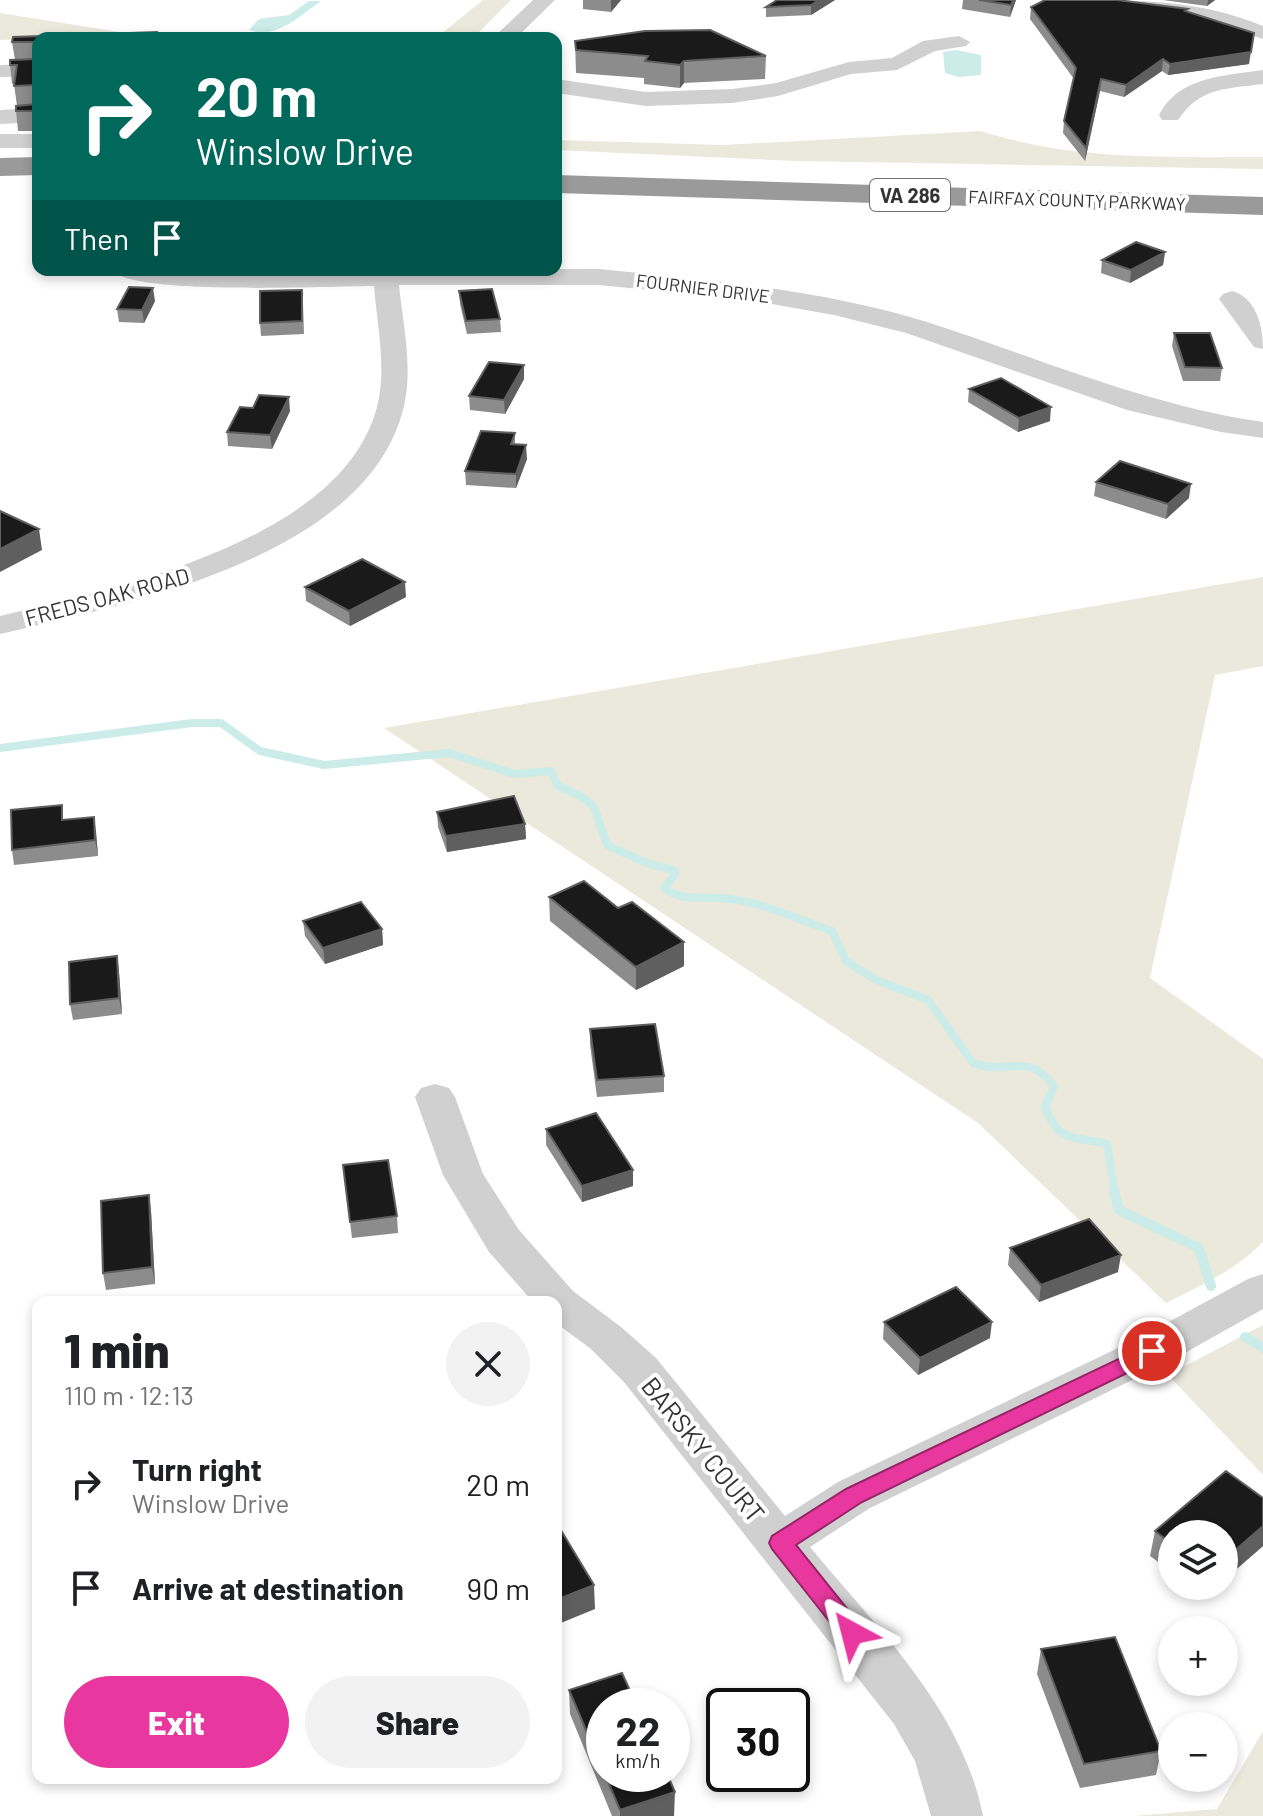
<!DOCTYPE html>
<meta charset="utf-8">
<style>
:root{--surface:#fff;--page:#f2f2f2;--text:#202124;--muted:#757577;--accent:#e8379f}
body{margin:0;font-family:Barlow,sans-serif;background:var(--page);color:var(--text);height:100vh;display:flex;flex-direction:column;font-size:30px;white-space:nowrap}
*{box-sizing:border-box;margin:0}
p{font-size:26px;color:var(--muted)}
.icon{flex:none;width:44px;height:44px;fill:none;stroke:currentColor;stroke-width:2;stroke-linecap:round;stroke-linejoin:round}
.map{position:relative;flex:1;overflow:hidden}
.sheet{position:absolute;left:32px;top:1296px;width:530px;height:488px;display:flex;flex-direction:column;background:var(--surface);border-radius:16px;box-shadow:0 4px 12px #0003}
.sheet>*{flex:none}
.guide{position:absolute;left:32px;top:32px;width:530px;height:244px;border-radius:16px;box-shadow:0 4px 12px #0003;background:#00695c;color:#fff;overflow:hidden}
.tools{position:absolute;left:1158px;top:1520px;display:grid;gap:16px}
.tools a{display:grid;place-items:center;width:80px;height:80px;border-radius:50%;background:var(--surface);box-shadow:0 4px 12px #0003;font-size:40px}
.speed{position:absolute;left:586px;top:1688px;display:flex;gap:16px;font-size:40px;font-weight:700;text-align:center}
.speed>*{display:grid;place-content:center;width:104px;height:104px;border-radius:50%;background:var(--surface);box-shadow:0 4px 12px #0003;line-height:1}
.speed small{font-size:20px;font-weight:400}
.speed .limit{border:4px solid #111;border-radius:12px;background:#fff;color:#111}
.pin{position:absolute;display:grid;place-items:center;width:68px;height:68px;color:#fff;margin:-34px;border:4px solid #fff;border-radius:50%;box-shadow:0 2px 8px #0007}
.me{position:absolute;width:88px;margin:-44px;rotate:322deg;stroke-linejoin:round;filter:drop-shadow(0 0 6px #0008)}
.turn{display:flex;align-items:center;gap:28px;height:168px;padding:0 32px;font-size:36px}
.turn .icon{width:104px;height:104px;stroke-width:2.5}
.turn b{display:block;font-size:56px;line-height:68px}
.then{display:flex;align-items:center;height:76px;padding:0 32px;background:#0003;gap:16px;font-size:30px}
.round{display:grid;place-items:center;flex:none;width:84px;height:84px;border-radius:42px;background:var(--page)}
.head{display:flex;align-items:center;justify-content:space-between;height:136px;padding:0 32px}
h1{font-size:48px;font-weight:800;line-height:60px}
.action{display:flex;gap:16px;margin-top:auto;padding:16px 32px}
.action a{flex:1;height:92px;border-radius:48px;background:var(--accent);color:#fff;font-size:32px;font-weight:800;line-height:92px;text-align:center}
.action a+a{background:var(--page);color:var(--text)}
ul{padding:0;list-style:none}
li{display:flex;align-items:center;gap:24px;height:104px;padding:0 32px}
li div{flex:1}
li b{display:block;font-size:30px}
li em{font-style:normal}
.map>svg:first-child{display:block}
.green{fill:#eae9db}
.water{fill:#cbece8}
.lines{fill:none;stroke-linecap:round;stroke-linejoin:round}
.stream-far1{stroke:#cbece8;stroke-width:8}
.stream{stroke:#cbece8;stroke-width:10}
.minor{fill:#d0d0d0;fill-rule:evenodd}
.highway{fill:#9a9a9a;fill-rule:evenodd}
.wall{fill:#8c8c8c}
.shaded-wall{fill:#5f5f5f}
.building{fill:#1a1a1a;stroke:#5f5f5f;stroke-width:2}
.route{fill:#e8379f;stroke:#972467;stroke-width:2}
.labels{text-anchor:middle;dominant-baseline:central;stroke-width:8;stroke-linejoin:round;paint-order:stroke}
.far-street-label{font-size:18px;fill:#333;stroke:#fff}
.shield{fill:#fff;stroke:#707070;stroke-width:2}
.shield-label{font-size:20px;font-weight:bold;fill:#333}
.street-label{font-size:22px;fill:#333;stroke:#fff}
.near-street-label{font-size:26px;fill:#333;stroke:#fff}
</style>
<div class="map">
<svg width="1263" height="1816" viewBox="0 0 1263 1816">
<rect width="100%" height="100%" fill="#fff"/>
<!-- green -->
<path class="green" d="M483 0H511L473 38H436Z
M0 13 138 35 0 40Z
M981 131C1073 161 1168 157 1263 157V169L797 161 556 150V140L723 145Z
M1263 577V666L1215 675 1150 978 1263 1059V1242C1236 1270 1200 1286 1166 1303L978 1123 384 728Z
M1263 1325V1475L1168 1375Z
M1263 1731V1816H1134L1217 1809Z"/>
<!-- water -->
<path class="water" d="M309 1H321C299 16 276 40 249 30L259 19 289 15Z
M956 50 981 55V75L959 77 945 73 943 52Z"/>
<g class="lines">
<!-- stream-far1 -->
<path class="stream-far1" d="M0 748 192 723H221L260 751 324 765 449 753 514 774 551 771 558 786C607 807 589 805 608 846L652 865 674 870 675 874 664 888C681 901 698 897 718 898 757 899 796 919 832 931L846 961 876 980 928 1000 973 1063C1008 1076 1026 1050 1054 1086L1045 1107C1059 1145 1076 1136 1107 1144L1115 1194"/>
<!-- stream -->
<path class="stream" d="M1114 1192 1119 1210 1199 1248 1211 1286
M1245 1337 1263 1348"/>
<!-- minor -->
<path class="minor" d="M533 0H555L516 38H493Z
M1088 0C1149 0 1205 2 1263 26V39L1202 19 1098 6Z
M959 36 970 42 966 46 935 51 897 70 851 74 778 96 732 103 646 106 556 93V79L646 92 732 89 776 83 849 62 892 58 923 41Z
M38 64V76L0 77V65Z
M1263 70V84C1226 89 1200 87 1178 120H1162L1159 115C1179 76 1224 76 1263 70Z
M38 108V122L0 124V110Z
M0 134H38V148H0Z
M598 269C708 280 820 289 927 322 1039 358 1146 405 1263 422V438L1221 432 1127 410 906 333 834 315 744 299 598 285H399C403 325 413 367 404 406 369 557 127 604 0 634V616C116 588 342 541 377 407 387 368 377 325 374 286 334 286 130 296 112 270Z
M1232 291C1257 298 1263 327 1263 349L1254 347 1219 299 1223 294Z
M435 1084 449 1088 455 1097 483 1174 519 1230 573 1291 621 1327 656 1358 785 1516 838 1482 1137 1339 1248 1279 1263 1274V1309L1167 1363 870 1508 810 1547C877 1628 962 1709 983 1816H931L915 1761 894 1724 624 1382 591 1349 556 1323V1302H533L489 1252 443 1175 415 1097 421 1088Z"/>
<!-- highway -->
<path class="highway" d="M38 157V175L0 176V158Z
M556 175 1263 197V215L556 193Z"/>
</g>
<!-- wall -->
<path class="wall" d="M583 0H621L611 12 583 9Z
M835 0 811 15 766 17V7Z
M963 0H1016L1010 17 962 9Z
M1163 0H1215L1207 6Z
M1031 7 1188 12 1249 64 1168 75 1162 71 1124 97 1100 91 1085 161 1063 133 1064 121 1074 79 1030 19Z
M38 38V131H18L16 111 17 106 14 84H12L10 65 15 60 12 42Z
M575 41 766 56 765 79 684 83 680 88 644 84V78L576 73Z
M1165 252 1163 265 1130 283 1101 273 1102 260Z
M459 291 500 319 501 332 467 334 460 304Z
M155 301 144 323 119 322 117 309Z
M303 303 304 334 261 336 260 323Z
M1174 333 1222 368 1220 381H1183L1172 346Z
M524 365V379L505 414 470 410 469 396Z
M969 389 1050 421 1018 432 968 402Z
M290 411 272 449 228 446 227 432Z
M515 433V445L527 459 516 488 466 485 465 471Z
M1096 482 1189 498 1166 519 1094 496Z
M305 587 406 597 350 626 306 601Z
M437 812 525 824 526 839 447 852 438 827Z
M64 820 96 832 98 856 14 865 12 850Z
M549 897 618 908 684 942V966L636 990 550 921Z
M303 921 382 929 383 945 325 964 305 936Z
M117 956 119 972 122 1014 73 1020 70 1004Z
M590 1029 664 1076V1092L597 1097 590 1045Z
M546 1129 633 1186 582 1202 546 1145Z
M343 1165 397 1216 398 1233 352 1238Z
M151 1211 155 1284 106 1290 103 1273Z
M1010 1248 1118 1272 1039 1302 1008 1265Z
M884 1322 990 1338 918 1375 883 1339Z
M1263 1498V1546L1224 1580 1172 1534V1572L1150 1556 1155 1531Z
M1190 1586H1217L1205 1597Z
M1041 1649 1161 1751 1156 1775 1080 1788 1037 1674Z
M569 1690 604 1706V1774H667L674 1816H612L570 1714Z"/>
<!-- shaded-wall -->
<path class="shaded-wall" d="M611 0H621L611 12Z
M819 0H835L811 15V5Z
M1013 0H1016L1010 17 1011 5Z
M1208 0H1215L1207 6Z
M1254 33 1249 64 1168 75 1170 64Z
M1163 59 1162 71 1124 97 1126 85Z
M684 61V83L680 88V65Z
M1101 79 1100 91 1085 161 1086 148Z
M1165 252 1163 265 1130 283 1131 270Z
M153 288 155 301 144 323 142 310Z
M524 365V379L505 414 504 400Z
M289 397 290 411 272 449 270 435Z
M1051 407 1050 421 1018 432 1019 418Z
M526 445 527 459 516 488V474Z
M1191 484 1189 498 1166 519 1168 504Z
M39 529 42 550 0 572V549Z
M405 582 406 597 350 626 349 611Z
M94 817 96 832 98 856 95 840Z
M525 824 526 839 447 852 446 836Z
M382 929 383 945 325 964 323 948Z
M684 942V966L636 990V967Z
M117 956 119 972 122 1014 119 998Z
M633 1170V1186L582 1202V1186Z
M149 1195 151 1211 155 1284 152 1267Z
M1121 1255 1118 1272 1039 1302 1041 1285Z
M992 1322 990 1338 918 1375 920 1358Z
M1263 1526V1546L1224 1580V1560Z
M594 1585 595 1609 556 1625V1600Z
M1207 1586H1217L1205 1597Z
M675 1792 674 1816H620V1810Z"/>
<!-- building -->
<path class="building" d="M777 0H819L811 5 766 7Z
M979 0H1013L1011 5Z
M1045 0H1117L1188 9 1185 11 1254 33 1251 52 1170 64 1163 59 1126 85 1101 79 1086 148 1064 121 1076 68 1031 7Z
M710 30 766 56 684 61 680 65 645 61 648 56 576 50 575 41 645 31Z
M157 32V35L173 34V37L199 38H38V45L35 42H12L13 37Z
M38 50V88L35 85 14 86 17 65H10V60L37 59Z
M38 93V116L35 111H16V106L37 104Z
M1136 242 1165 252 1131 270 1102 260Z
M129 287 153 288 142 310 117 309Z
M492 289 500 319 466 321 459 291Z
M302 290V321L260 323V291Z
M1174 333H1210L1222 368 1185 367Z
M489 362 524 365 504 400 469 396Z
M1001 378 1051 407 1019 418 969 389Z
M259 395 289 397 270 435 227 432 240 407 253 408Z
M481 431 515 433 511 444 526 445 516 474 465 471Z
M1120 461 1191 484 1168 504 1096 482Z
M0 511 39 529 0 549Z
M362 559 405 582 349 611 305 587Z
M514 796 525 824 446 836 437 812Z
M62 805V820L94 817 95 840 12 850 11 810Z
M584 881 618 908 632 902 684 942 636 967 549 897Z
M361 902 382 929 323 948 303 921Z
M117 956 119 998 70 1004 69 962Z
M655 1024 664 1076 597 1080 590 1029Z
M596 1113 633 1170 582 1186 546 1129Z
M388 1160 397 1216 350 1222 343 1165Z
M149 1195 152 1267 103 1273 101 1201Z
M1089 1219 1121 1255 1041 1285 1010 1248Z
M956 1287 992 1322 920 1358 884 1322Z
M1226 1471 1263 1498V1526L1224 1560V1534H1172V1544L1155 1531Z
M556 1522 594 1585 556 1600Z
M1115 1637 1161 1751 1084 1764 1041 1649Z
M622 1673 637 1706H604V1772L569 1690Z
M605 1774H667L675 1792 620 1810Z"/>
<!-- route -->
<path class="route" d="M1152 1343 1160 1346 1163 1351 1160 1357 862 1502 796 1545 861 1626 864 1633 861 1640 852 1643 844 1640 772 1549 769 1543 772 1536 846 1489Z"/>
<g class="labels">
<!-- far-street labels -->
<g class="far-street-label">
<text transform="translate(1077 200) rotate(2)">FAIRFAX COUNTY PARKWAY</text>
<text transform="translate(703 288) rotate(7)">FOURNIER DRIVE</text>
</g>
<!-- shield labels -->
<rect class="shield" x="870" y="179" width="80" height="32" rx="6"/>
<g class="shield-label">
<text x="910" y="195">VA 286</text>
</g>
<!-- street labels -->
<g class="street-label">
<text transform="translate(107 596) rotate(-15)">FREDS OAK ROAD</text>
</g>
<!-- near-street labels -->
<g class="near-street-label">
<text transform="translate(704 1449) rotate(51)">BARSKY COURT</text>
</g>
</g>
</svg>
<div class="tools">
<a><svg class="icon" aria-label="layers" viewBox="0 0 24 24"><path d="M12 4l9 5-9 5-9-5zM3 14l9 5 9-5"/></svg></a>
<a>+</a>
<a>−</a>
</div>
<div class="speed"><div>22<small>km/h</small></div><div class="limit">30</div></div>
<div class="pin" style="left:1152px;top:1351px;background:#d93025"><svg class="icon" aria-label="arrive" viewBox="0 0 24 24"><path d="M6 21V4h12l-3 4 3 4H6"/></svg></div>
<svg class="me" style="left:852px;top:1633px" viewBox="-20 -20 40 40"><path d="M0-17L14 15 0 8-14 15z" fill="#e8379f" stroke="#fff" stroke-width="4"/></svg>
<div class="guide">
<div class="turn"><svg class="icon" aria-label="right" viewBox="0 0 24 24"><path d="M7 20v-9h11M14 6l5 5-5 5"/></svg><div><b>20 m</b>Winslow Drive</div></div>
<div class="then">Then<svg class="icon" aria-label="arrive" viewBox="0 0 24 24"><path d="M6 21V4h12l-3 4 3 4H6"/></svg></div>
</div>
<section class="sheet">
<div class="head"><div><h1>1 min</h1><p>110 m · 12:13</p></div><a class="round"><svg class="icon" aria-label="close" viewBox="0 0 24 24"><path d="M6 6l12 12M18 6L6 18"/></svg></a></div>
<ul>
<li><svg class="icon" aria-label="right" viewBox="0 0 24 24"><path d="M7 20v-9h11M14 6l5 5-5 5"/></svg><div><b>Turn right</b><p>Winslow Drive</p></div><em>20 m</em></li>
<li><svg class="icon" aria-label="arrive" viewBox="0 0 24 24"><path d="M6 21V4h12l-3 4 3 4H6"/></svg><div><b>Arrive at destination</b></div><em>90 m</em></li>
</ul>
<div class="action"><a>Exit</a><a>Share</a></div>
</section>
</div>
